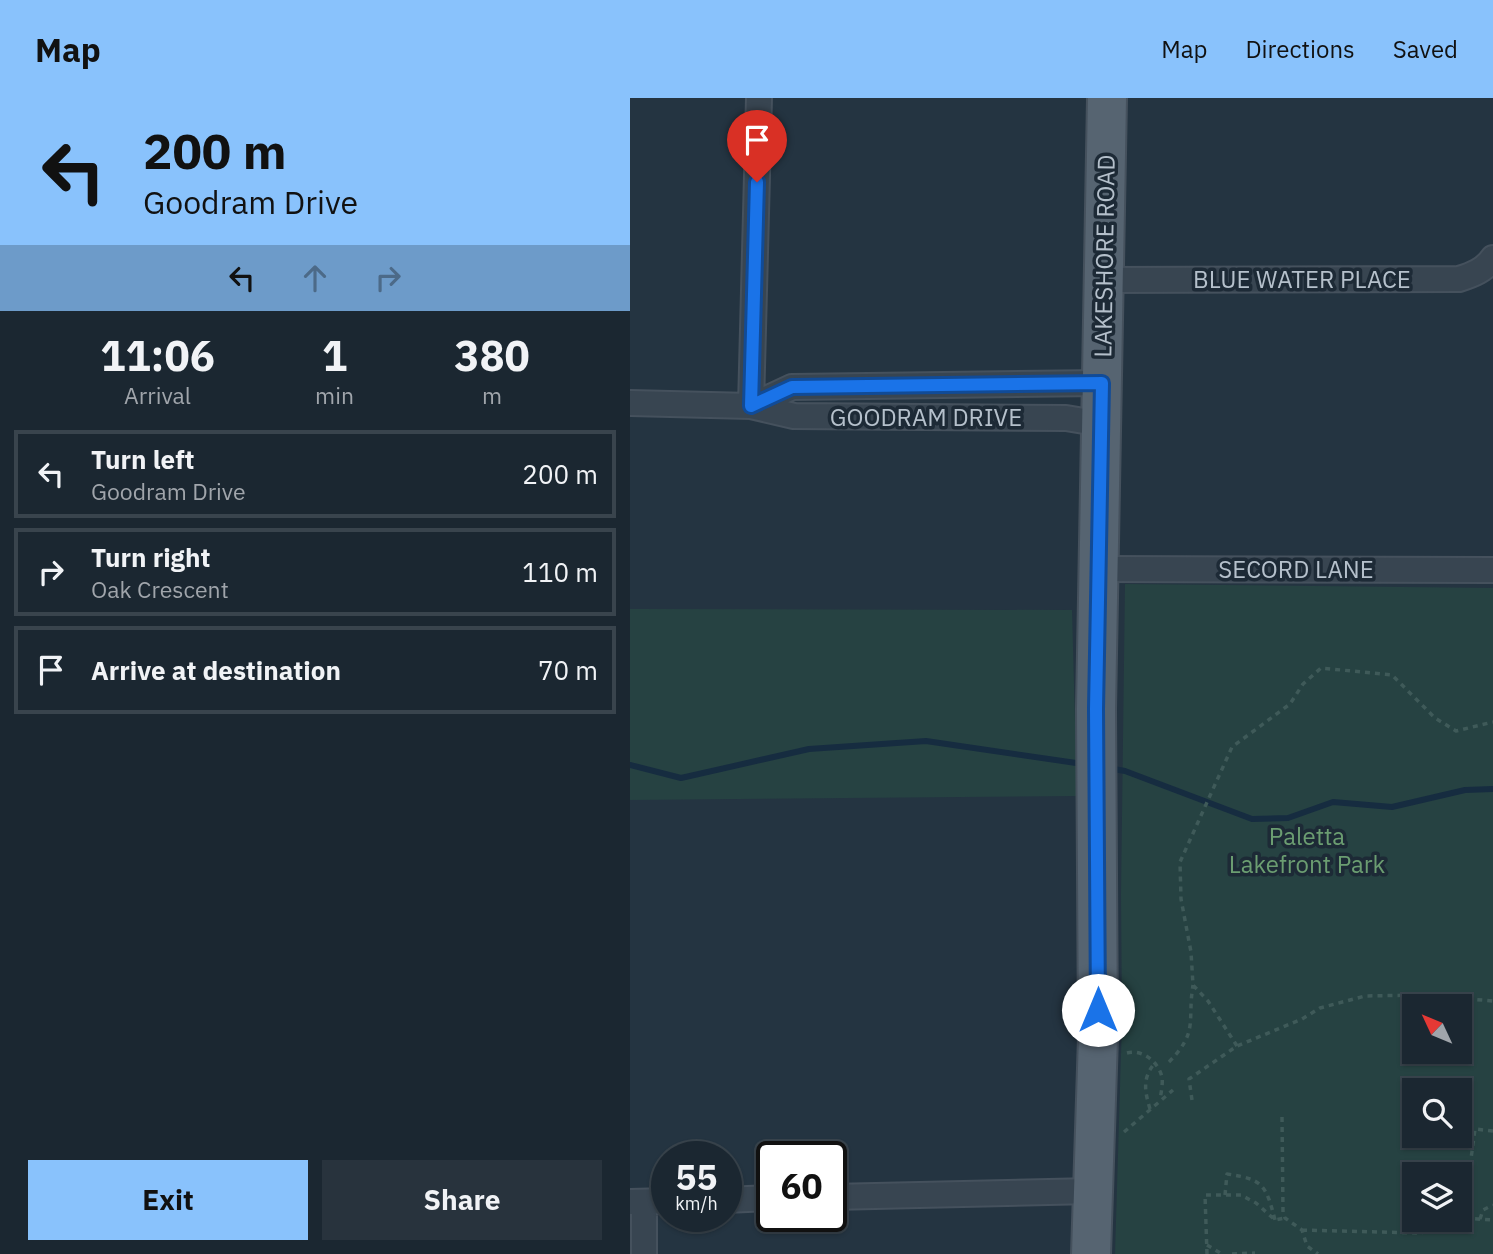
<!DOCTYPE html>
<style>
:root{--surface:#1b2731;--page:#28333d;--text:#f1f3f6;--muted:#a0a5ab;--line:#39444d;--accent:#89c2fc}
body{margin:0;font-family:"IBM Plex Sans",sans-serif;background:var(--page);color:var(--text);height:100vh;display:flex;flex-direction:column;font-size:26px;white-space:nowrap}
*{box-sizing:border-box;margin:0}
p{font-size:23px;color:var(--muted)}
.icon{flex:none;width:38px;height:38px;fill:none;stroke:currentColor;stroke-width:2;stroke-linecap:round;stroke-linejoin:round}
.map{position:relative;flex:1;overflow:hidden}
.panel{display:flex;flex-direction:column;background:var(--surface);width:630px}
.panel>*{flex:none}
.banner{background:#89c2fc;color:#111;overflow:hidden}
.needle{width:46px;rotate:314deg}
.fabs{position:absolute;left:772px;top:896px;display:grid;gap:14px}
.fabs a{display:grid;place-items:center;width:70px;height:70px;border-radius:0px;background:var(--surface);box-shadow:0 2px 5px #0004,0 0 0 2px var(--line);font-size:35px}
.speed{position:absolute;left:21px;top:1043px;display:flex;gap:14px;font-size:35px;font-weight:700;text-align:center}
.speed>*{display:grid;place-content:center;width:91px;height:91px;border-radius:50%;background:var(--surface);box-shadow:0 2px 5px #0004,0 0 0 2px var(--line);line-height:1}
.speed small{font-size:18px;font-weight:400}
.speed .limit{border:4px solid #111;border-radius:10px;background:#fff;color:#111}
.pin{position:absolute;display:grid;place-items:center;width:60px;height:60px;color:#fff;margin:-72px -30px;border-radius:50% 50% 50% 0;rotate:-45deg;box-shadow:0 0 7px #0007}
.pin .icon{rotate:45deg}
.me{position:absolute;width:77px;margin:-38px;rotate:0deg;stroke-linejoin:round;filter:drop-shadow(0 0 5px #0008)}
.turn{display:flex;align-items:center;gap:24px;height:147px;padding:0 28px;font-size:32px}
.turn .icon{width:91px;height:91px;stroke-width:2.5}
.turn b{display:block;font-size:49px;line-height:60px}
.lanes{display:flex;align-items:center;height:66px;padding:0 28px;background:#0003;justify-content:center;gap:35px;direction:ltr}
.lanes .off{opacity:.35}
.eta{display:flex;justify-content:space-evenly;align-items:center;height:119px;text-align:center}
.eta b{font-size:42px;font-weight:700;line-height:49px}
.action{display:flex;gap:14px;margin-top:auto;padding:14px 28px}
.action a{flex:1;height:80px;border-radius:0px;background:var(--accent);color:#111;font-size:28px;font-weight:700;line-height:80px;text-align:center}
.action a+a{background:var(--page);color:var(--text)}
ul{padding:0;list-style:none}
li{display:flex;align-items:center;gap:21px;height:88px;margin:0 14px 10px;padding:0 14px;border:4px solid var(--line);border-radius:0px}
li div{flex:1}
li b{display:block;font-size:26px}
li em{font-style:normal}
header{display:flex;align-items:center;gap:42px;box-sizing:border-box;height:98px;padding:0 35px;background:var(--accent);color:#111}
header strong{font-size:33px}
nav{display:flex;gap:38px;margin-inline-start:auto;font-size:24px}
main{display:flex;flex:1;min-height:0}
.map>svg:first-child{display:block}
.green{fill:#264242;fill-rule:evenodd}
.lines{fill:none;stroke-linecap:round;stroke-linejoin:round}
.stream{stroke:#162c40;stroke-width:6}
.street-casing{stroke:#45515d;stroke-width:28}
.primary-casing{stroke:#45515d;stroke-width:42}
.path{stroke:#3f5a59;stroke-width:3.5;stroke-dasharray:5 5;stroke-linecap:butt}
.street{stroke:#384551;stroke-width:24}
.primary{stroke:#566471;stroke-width:38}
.route-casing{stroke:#114b97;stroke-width:18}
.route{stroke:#1a73e8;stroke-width:12}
.labels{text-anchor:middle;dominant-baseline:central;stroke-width:7;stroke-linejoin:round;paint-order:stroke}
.street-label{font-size:24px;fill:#b5c0cb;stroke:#1d2a36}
.park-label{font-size:24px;fill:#6b9d71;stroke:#1d2a36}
</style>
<header>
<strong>Map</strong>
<nav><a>Map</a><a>Directions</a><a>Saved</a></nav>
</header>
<main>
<section class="panel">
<div class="banner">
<div class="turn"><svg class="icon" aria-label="left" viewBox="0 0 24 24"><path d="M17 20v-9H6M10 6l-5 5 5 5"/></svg><div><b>200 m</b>Goodram Drive</div></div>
<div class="lanes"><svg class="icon" aria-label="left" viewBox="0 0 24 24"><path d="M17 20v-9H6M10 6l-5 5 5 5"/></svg><svg class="icon off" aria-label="ahead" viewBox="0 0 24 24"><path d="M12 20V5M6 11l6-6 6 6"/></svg><svg class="icon off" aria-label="right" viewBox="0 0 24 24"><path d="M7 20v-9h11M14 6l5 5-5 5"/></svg></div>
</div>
<div class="eta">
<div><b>11:06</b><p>Arrival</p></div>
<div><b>1</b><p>min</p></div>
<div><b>380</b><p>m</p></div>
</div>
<ul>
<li><svg class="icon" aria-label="left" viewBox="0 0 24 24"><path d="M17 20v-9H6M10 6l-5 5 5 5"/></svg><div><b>Turn left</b><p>Goodram Drive</p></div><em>200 m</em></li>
<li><svg class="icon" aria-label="right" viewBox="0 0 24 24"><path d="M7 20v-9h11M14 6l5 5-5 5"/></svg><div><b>Turn right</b><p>Oak Crescent</p></div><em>110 m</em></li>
<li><svg class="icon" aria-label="arrive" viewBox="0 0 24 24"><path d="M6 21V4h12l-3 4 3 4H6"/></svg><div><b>Arrive at destination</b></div><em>70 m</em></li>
</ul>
<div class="action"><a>Exit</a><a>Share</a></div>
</section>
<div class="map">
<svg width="863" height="1156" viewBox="0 0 863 1156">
<rect width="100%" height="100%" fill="#243441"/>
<!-- green -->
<path class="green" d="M495 486 863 490V1156H485L492 923 491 797ZM784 908H830V954H784ZM784 992H830V1038H784ZM784 1076H830V1122H784Z
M0 511 442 512 447 698 0 702Z"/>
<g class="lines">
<!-- stream -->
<path class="stream" d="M0 667 51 680 179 651 296 643 453 666
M478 670 495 673 622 721 658 720 703 704 762 709 835 692 863 691"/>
<!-- street casing -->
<g class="street-casing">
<path id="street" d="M474 182 829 181C842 177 855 172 863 160
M0 305 121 308 164 318 436 320 472 326
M121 308 162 289 472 285
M121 308 129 0
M470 471 863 472
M201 1099 462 1093
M96 1102 142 1100
M0 1104 37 1103
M14 1156V1104"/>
</g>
<!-- primary casing -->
<g class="primary-casing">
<path id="primary" d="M461 1156 468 939 466 611 477 0"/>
</g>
<!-- path -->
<path class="path" d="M607 948 578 903 563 887 561 854 551 801 550 764 602 649 660 606 673 586 691 570 762 577 805 620 826 633 863 624
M497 955C512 951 528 963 532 979 533 986 531 995 530 1002
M539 964C569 933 557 924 563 887
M562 1002 559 981 607 948 672 921 690 910 735 898 793 897 863 903
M520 1011C515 994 512 981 524 966
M652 1019 653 1114 655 1120 672 1132 677 1148 688 1156
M863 1033 845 1031 833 1120 863 1122
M494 1034 543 992
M595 1097 597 1076C633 1081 636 1087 645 1122
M850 1121 853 1112 863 1107
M672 1132 789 1135 830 1129 833 1120
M577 1147 592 1156
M577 1156 575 1097H611L626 1105 645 1122 655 1120
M602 1156 625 1155"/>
<!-- street -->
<use href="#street" class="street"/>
<!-- primary -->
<use href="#primary" class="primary"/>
</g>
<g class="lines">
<!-- route casing -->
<g class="route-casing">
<path id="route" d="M127 84 121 308 162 289 472 285 466 611 468 912"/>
</g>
<!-- route -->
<use href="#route" class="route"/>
</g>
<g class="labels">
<!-- street labels -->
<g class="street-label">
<text transform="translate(474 158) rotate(-89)">LAKESHORE ROAD</text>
<text x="672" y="181">BLUE WATER PLACE</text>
<text x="296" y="319">GOODRAM DRIVE</text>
<text x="666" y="471">SECORD LANE</text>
</g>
<!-- park labels -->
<g class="park-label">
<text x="677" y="738">Paletta<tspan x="677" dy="28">Lakefront Park</tspan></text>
</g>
</g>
</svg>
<div class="fabs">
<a><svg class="needle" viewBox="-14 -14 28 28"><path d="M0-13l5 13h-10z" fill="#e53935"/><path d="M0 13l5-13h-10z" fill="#a0a5ab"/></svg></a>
<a><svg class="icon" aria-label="search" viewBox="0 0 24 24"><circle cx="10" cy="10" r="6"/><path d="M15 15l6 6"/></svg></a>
<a><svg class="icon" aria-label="layers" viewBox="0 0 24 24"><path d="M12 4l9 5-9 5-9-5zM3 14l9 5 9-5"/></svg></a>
</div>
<div class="speed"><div>55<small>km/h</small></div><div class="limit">60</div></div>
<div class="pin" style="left:127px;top:84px;background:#d93025"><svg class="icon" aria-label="arrive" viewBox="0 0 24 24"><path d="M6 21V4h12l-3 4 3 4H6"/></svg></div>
<svg class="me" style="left:468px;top:912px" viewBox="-20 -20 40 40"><circle r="19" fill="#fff"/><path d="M0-13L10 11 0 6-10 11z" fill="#1a73e8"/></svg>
</div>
</main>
